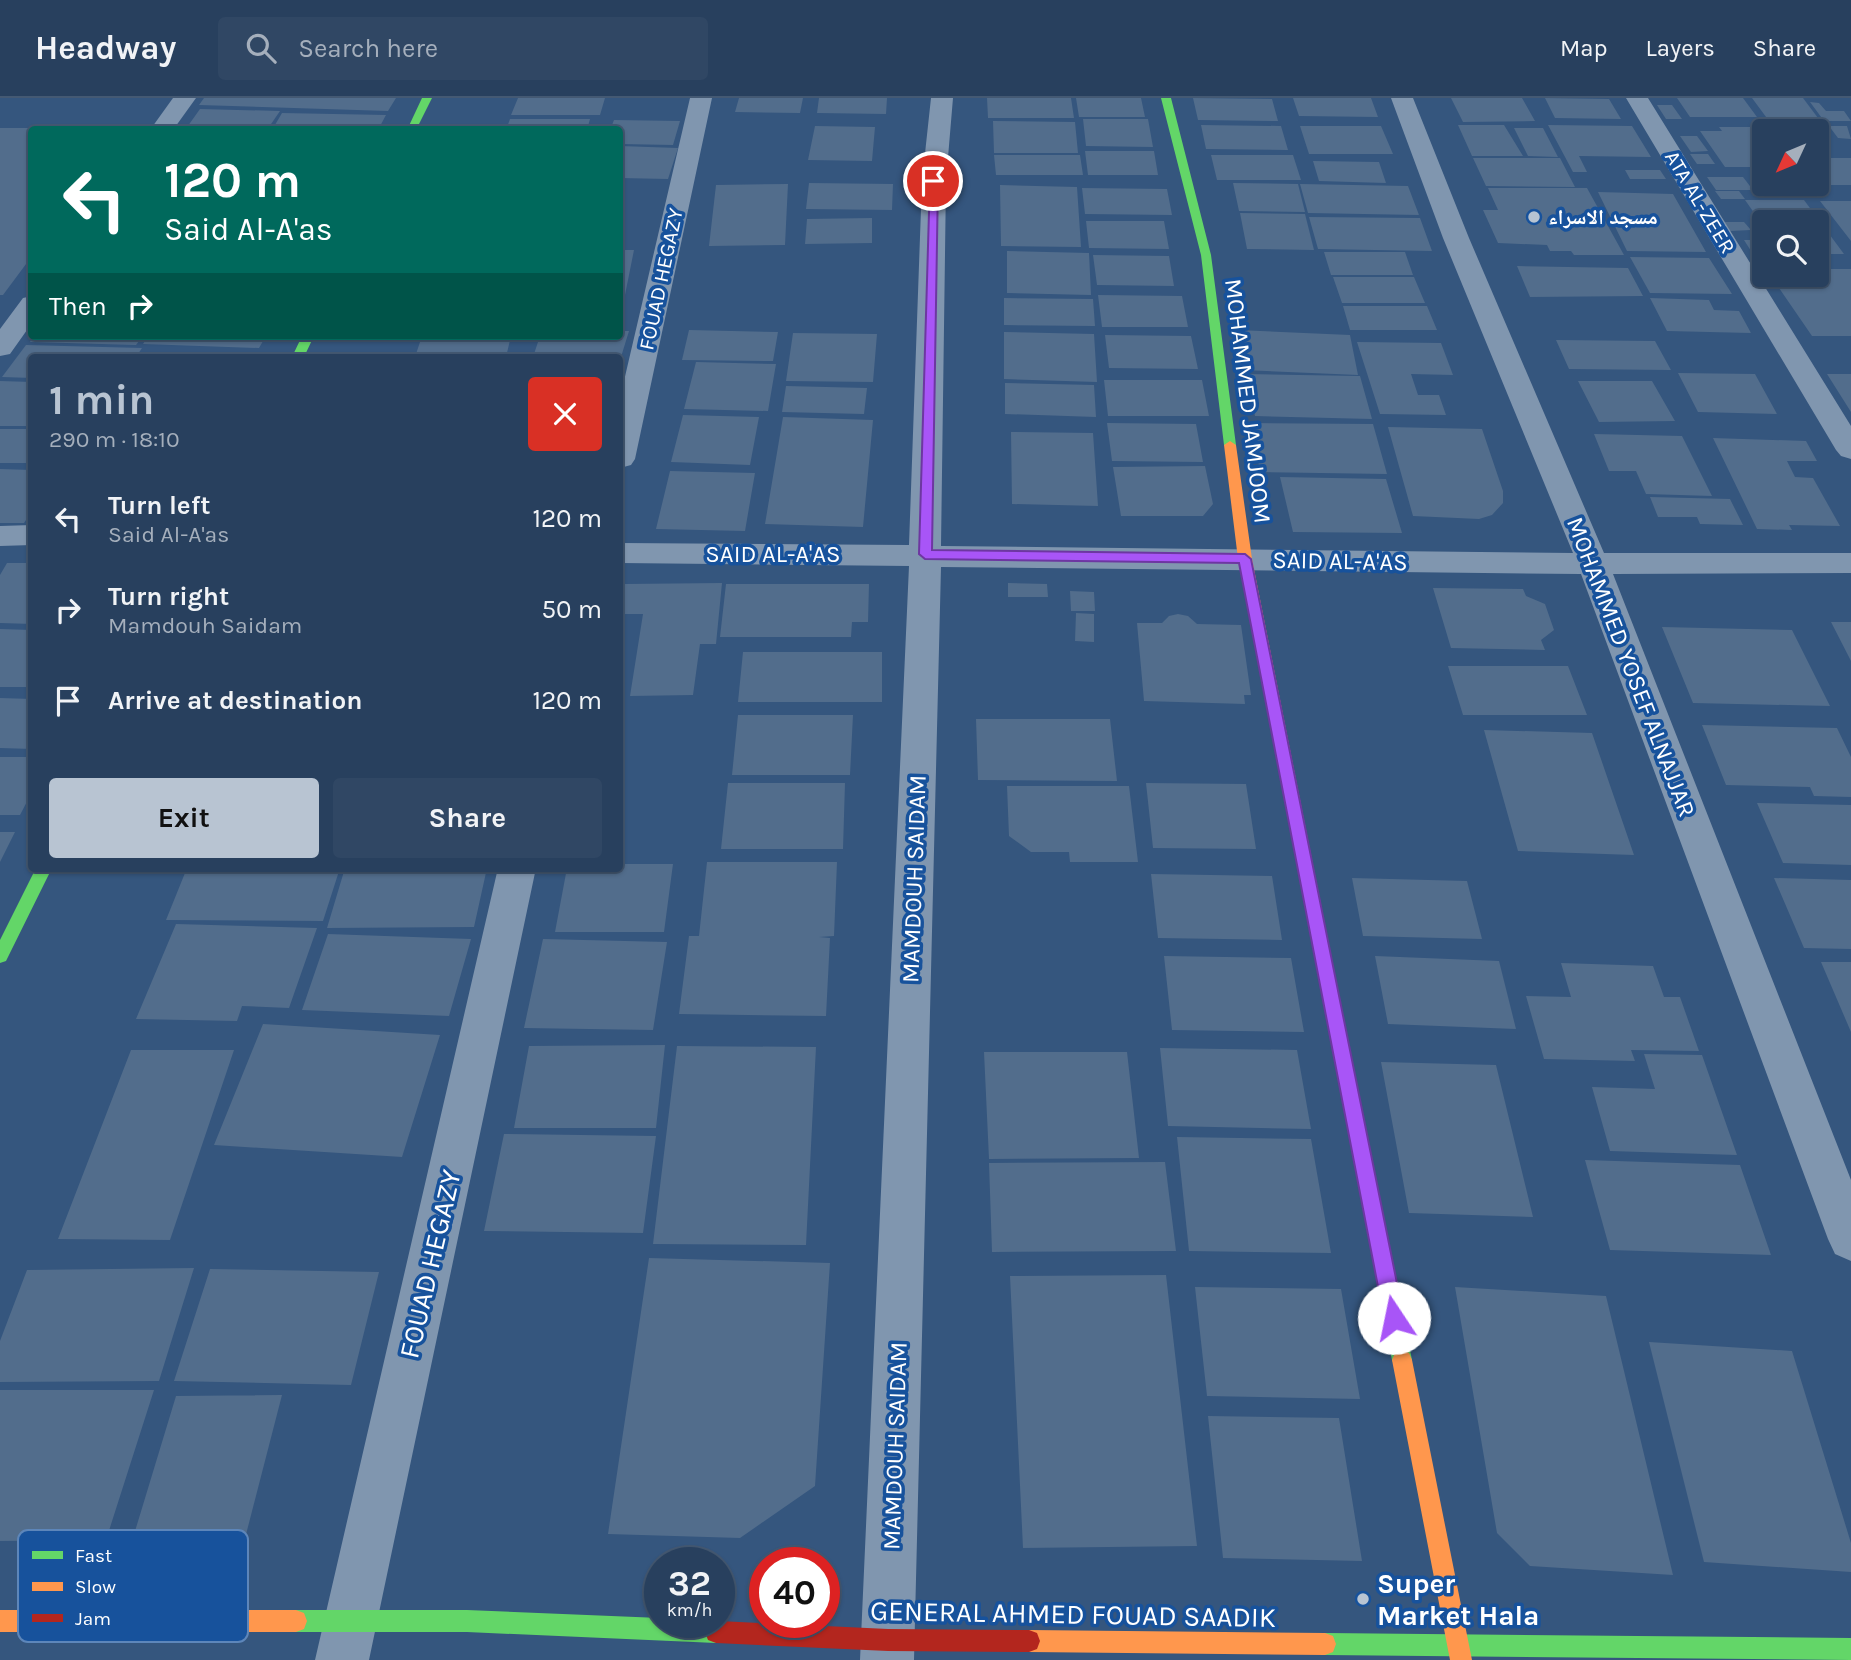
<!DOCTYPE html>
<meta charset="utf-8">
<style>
:root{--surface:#28405e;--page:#304764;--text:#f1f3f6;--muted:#a5afbc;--line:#445973;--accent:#b8c4d2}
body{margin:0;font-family:Karla,"Noto Naskh Arabic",sans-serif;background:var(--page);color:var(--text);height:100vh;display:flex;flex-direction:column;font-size:26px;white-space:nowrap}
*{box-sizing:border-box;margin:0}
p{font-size:23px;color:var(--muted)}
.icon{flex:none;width:38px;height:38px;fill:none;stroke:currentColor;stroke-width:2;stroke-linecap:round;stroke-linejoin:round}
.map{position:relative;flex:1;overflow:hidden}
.drawer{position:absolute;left:28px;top:256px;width:595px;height:518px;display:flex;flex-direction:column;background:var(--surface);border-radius:7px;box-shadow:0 2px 5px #0004,0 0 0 2px var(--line)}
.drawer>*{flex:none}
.hud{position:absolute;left:28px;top:28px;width:595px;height:214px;border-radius:7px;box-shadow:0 2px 5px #0004,0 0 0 2px var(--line);background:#00695c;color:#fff;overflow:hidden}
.needle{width:46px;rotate:226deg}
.tools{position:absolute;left:1752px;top:21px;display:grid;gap:14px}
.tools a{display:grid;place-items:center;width:77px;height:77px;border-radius:7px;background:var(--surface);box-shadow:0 2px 5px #0004,0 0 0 2px var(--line);font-size:35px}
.speed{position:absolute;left:644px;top:1449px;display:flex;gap:14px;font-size:35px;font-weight:700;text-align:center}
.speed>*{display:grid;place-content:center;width:91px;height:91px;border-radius:50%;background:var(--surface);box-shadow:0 2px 5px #0004,0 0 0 2px var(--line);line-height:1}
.speed small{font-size:18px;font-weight:400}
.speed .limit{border:10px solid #d22;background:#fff;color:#111}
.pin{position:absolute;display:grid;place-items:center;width:60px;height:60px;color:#fff;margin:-30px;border:4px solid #fff;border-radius:50%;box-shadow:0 2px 7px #0007}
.me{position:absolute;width:77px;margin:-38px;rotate:349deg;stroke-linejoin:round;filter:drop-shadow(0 0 5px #0008)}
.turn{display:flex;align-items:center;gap:24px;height:147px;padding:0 21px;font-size:32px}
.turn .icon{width:91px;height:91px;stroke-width:2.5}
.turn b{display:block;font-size:49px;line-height:60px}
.then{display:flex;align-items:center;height:66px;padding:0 21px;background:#0003;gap:14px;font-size:26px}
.round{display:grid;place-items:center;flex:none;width:74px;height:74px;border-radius:7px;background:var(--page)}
.head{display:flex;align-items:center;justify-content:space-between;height:119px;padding:0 21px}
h1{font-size:42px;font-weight:700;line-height:52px;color:var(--accent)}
.primary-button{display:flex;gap:14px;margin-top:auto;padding:14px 21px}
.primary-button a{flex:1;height:80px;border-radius:7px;background:var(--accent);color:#111;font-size:28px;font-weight:700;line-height:80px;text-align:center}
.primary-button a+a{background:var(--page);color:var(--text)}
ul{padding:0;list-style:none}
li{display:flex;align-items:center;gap:21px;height:91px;padding:0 21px}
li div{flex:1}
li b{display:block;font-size:26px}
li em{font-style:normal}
header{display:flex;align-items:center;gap:42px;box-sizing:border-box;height:98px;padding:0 35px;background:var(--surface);border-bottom:2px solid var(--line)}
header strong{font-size:33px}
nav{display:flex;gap:38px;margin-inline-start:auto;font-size:24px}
.search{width:490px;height:63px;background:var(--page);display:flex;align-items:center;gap:18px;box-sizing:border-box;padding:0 24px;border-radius:7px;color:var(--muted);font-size:26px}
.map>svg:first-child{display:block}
.building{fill:#526d8c}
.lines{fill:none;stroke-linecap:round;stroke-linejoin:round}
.street{fill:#8096af;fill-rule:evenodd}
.fast{fill:#63d668;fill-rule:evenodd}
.slow{fill:#ff974d;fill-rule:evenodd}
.jam{fill:#b3261e;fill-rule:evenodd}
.route{fill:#a855f7;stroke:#6d37a1;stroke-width:2}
.poi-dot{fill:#b8c4d2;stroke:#17529c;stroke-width:2.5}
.labels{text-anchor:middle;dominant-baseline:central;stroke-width:7;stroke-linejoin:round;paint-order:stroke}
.far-street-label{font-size:21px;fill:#fff;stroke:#17529c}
.far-poi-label{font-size:21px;font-weight:bold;fill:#fff;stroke:#17529c;text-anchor:start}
.street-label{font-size:24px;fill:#fff;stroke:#17529c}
.near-street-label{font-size:28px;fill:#fff;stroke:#17529c}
.near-poi-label{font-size:28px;font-weight:bold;fill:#fff;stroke:#17529c;text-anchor:start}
.key{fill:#17529c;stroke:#5d86ba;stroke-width:2}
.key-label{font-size:19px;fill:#fff}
</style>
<header>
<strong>Headway</strong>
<div class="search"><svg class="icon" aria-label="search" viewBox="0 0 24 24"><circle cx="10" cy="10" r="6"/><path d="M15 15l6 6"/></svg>Search here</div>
<nav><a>Map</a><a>Layers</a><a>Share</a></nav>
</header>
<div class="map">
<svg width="1851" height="1562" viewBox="0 0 1851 1562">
<rect width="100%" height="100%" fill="#35567e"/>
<!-- building -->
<path class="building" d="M204 0H396L388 13 199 7Z
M518 0H605L600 17H511Z
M739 0H803L800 15 735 14Z
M819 0H887L886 16 817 15Z
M987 0H1071L1074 20H988Z
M1076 0H1141L1145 19H1079Z
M1193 0 1272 1 1278 23 1198 22Z
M1293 0H1371L1378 19 1299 18Z
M1451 0H1522L1535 23 1463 24Z
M1545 0 1609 1 1621 21 1555 20Z
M1677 0H1743L1757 19H1690Z
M1752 0H1803L1821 24 1769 23Z
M1810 4 1819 5 1826 13H1844L1851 23H1824Z
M1657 7H1672L1682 21H1666Z
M200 11 280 13 267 32H185Z
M282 15 386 17 378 32H272Z
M510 21H590L587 32H506Z
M1083 21H1148L1153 49 1086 48Z
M614 22 680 23 673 47 620 46V32H610Z
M993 23 1075 24 1078 55H994Z
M1201 27 1281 28 1288 52 1206 51Z
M1458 27H1504L1523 58H1472Z
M1548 27 1632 28 1651 59 1579 58 1587 74H1573Z
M815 28 875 29 872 63 808 62Z
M1300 28H1381L1393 56H1309Z
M1764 28H1820L1825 34H1817L1825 44H1816V33H1768Z
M1829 28H1847L1851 41 1838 40Z
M1719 29H1762L1764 69H1725L1700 33H1722Z
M0 30H32V158L3 197H0Z
M1514 30H1543L1558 59 1528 58Z
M1680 38H1697L1708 53 1691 54Z
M620 48 678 50 668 81 620 80Z
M1085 53H1154L1158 77H1088Z
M1690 56H1708L1715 66H1697Z
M994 57H1080L1083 77H996Z
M1211 57H1293L1301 82H1217Z
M1473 60H1560L1575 89 1486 88Z
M1816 60H1851V87H1816Z
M1313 63 1379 64 1386 85 1319 83Z
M1625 72H1660L1666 81H1630Z
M1707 79H1743L1753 92H1716Z
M809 85 893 86 892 112 806 111Z
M1233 85 1298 86 1305 114 1239 113Z
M788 86 785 147 709 148 716 87Z
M1300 86 1408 88 1419 117 1308 115Z
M1000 87 1077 89 1081 149 1001 148Z
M1082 90 1167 91 1172 117 1085 116Z
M1488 90H1587L1624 157H1574L1571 153H1550L1547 147 1498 145 1483 112H1498Z
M1715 93H1739L1745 101H1721Z
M1598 94 1673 96 1706 154 1627 153Z
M1745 102H1804L1844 156H1816V124H1764V129Z
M1820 103H1851V143Z
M1240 115 1305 116 1314 152 1247 151Z
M1309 119 1420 120 1432 153 1318 151Z
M872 120V145L805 146 807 121Z
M1086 123H1164L1169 151 1089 150Z
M1724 124H1744L1751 132 1730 133Z
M1756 135H1764V164H1758L1744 142H1762Z
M620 152H634L621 217 620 216Z
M1007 153 1089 155 1091 197 1007 195Z
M1324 154H1405L1413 177H1331Z
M1093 157 1169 158 1174 188 1097 187Z
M1630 159 1709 160 1732 196 1650 195Z
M1517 168 1628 170 1643 198 1530 199Z
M1816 171H1851V238H1812L1770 177H1816Z
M1333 179H1414L1425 205H1342Z
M1098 197 1182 198 1188 229H1102Z
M1004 200 1093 201 1095 228 1004 227Z
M1650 200 1709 202 1714 212 1739 213 1751 235 1667 233Z
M1343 208H1427L1437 232H1350Z
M689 232 778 234 773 263 682 262Z
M1238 232 1350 237 1358 277 1243 272Z
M620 233H629L621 259H533L540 238H620Z
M1004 234 1094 236 1097 284 1004 281Z
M793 235 877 236 873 284 786 283Z
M1105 237 1191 238 1198 271 1109 270Z
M34 238H143L136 247 30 244Z
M148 238H266L259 250 143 246Z
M422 238H511L506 259H415Z
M1556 242 1655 243 1671 272 1569 271Z
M1357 244 1441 245 1453 277 1411 276 1418 297H1439L1446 317 1380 316Z
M26 247 142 250 136 259H32V280L2 279Z
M148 254 225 257V259H145Z
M696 264 776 266 768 313 684 311Z
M1678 275 1755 276 1777 316 1698 314Z
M1247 276 1360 278 1372 321 1255 318Z
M1827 276H1851V314Z
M1104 282H1202L1209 318H1108Z
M0 283 32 284V328H0Z
M1578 283H1652L1675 323 1599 324Z
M1005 285 1094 287 1096 319 1005 316Z
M786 288 867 290 864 316 782 314Z
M683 317 759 319 750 367 671 364Z
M783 319 873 322 863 429 765 426Z
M1107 325 1196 326 1203 364 1112 363Z
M1251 325 1373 326 1387 376 1260 374Z
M1388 329 1482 331 1503 393V405L1492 417 1479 421 1413 418Z
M0 331H32V365H0Z
M1011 334 1093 335 1098 408 1012 406Z
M1594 336 1682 338 1712 398 1646 396 1636 373H1609Z
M1713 340 1806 343 1817 363H1787L1795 379 1813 380 1840 428 1789 427 1792 432 1757 431Z
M1205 368 1213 406 1203 418H1121L1113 369Z
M0 371 32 372V413L24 425H0Z
M670 373 755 375 745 433 656 431Z
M1280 379 1386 381 1402 435 1293 434Z
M1650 399 1730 401 1743 427 1700 426 1697 419H1658Z
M7 465H32V526L0 525V477Z
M722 485 716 546H700L693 597 630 598 643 516H621L625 486Z
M1008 485 1047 486 1048 499H1008Z
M726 486H869L868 524H852L851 539H720Z
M1433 490 1523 491 1526 498 1545 506 1554 532 1541 542 1545 552 1451 550Z
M1070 493 1094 494 1095 513H1071Z
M1076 515 1094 516V544L1075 543Z
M1178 516 1188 518 1197 526 1241 527 1251 597H1244L1245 606 1144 603 1137 525H1162L1169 518Z
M1831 524H1851V563Z
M1662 529 1792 532 1830 608 1693 605Z
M0 531 32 532V589H0Z
M743 554H882V604H738Z
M1448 568H1568L1587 617H1463Z
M0 600 32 601V651L0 650Z
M738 617H853L850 677H732Z
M976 621H1110L1117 683 978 682Z
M1702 627 1837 630 1851 659V699L1814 698 1810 689 1726 687Z
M1484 632 1592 635 1634 757 1518 753Z
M0 659H32V694L20 717H0Z
M728 685H845L843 751H721Z
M1146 685 1246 686 1256 751 1153 750Z
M1007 688H1129L1138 764H1070L1069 754H1031L1009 738Z
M1757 705 1851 707V767L1783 765Z
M0 734H15L0 764Z
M707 764H837L834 838 819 839 830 840 826 918 679 916 689 838H699Z
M620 766H673L664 834H555L567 770H620Z
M187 770H340L323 823 166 822Z
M345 770H487L474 829 327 830Z
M1151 776 1272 778 1282 842 1158 840Z
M1352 780 1467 783 1482 841 1363 838Z
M1774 780 1851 782V851L1804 850Z
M176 826 317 830 289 910 242 908 237 923 136 921Z
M328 836 471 841 449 918 302 912Z
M543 841 667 844 653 932 524 930Z
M1164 858 1291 860 1304 934 1172 932Z
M1375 858 1499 863 1516 931 1388 926Z
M1821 864H1851V934Z
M1561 865 1653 868 1664 899H1680L1699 953 1631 952 1635 963 1544 961 1526 898 1571 899Z
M263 926 440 937 402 1059 214 1047Z
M665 947 656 1030H514L529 948Z
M677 948 816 949 806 1147 653 1146Z
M1160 950 1297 952 1311 1031 1168 1028Z
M131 952H234L170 1142 58 1141Z
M984 954H1127L1139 1060 989 1061Z
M1644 956 1702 957 1737 1057 1610 1053 1592 989 1655 991Z
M1381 964 1496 967 1533 1119 1409 1115Z
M504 1036 656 1038 643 1135 484 1133Z
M1177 1039 1311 1041 1331 1155 1189 1153Z
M1585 1062 1740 1067 1771 1157 1610 1152Z
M1165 1064 1176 1153 992 1154 989 1065Z
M649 1160 830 1165 815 1388 740 1440 608 1436Z
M194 1170 159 1283 0 1284V1243L27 1172Z
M210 1171 379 1174 351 1287 174 1283Z
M1166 1177 1197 1448 1023 1450 1010 1178Z
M1195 1189 1341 1191 1360 1301 1207 1298Z
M1455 1189 1606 1198 1673 1477 1530 1468 1497 1435Z
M1649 1244 1792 1253 1851 1445V1474L1704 1464Z
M0 1292H154L106 1442 0 1443Z
M282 1297 242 1452 129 1453 176 1298Z
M1208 1318 1339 1320 1362 1463 1223 1460Z"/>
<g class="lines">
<!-- street -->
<path class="street" d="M173 0H196L173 32H150Z
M690 0H712L635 361 631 367 620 370V300Z
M931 0H953L946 83 941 448 1573 455 1443 140 1391 0H1413L1469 140 1604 455H1851V475L1613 476 1851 1082V1163L1835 1156 1828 1141 1581 476 941 469 914 1562H860L909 468 620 465V445L909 447 922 83Z
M1626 0H1648L1851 328V361L1841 358 1836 352Z
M32 198V225L10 256 0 258V231L23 200Z
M32 427V447L0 448V428Z
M498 770H536L369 1562H315Z"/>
<!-- fast -->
<path class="fast" d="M422 0H432L416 32H407Z
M1161 0H1171L1211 157 1236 347 1230 351 1224 347 1201 157Z
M302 238H314L304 259H292Z
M36 770H52L6 863 0 865V842Z
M1318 825 1324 827 1326 832 1412 1262 1409 1269 1402 1272 1395 1269 1392 1262 1310 832 1312 827Z
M296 1512H467L660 1520V1524H719L724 1526 727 1534 724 1542 716 1545 467 1534H296L288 1531 285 1523 288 1515Z
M1325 1535 1851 1540V1562L1325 1557 1317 1554 1314 1546 1317 1538Z"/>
<!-- slow -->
<path class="slow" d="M1230 343 1236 347 1252 461 1326 832 1324 837H1312L1310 832 1238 461 1224 347Z
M1402 1252 1409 1255 1412 1262 1472 1562H1450L1392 1262 1395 1255Z
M0 1512H296L304 1515 307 1523 304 1531 296 1534H0Z
M1029 1532 1325 1535 1333 1538 1336 1546 1333 1554 1325 1557 1029 1554 1021 1551 1018 1543 1021 1535Z"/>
<!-- jam -->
<path class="jam" d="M719 1523 888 1531 1029 1532 1037 1535 1040 1543 1037 1551 1029 1554 888 1553 716 1545 708 1542 705 1534 708 1526Z"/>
</g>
<!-- route -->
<path class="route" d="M930 80 938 83 932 452 1245 456 1251 461 1404 1220 1401 1227 1394 1229 1387 1227 1384 1220 1239 465 925 461 919 456Z"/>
<!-- markers -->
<g class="poi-dot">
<circle cx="1534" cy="119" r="7"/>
<circle cx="1363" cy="1501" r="7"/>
</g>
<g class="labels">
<!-- far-street labels -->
<g class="far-street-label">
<text transform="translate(1700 104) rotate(59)">ATA AL-ZEER</text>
<text transform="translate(661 181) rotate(-78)">FOUAD HEGAZY</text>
</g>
<!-- far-poi labels -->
<g class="far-poi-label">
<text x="1548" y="119">مسجد الاسراء</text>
</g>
<!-- street labels -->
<g class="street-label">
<text transform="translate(1248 303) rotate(83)">MOHAMMED JAMJOOM</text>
<text x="773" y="456">SAID AL-A'AS</text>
<text transform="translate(1340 463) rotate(1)">SAID AL-A'AS</text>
<text transform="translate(1631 569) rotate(69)">MOHAMMED YOSEF ALNAJJAR</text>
<text transform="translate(914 781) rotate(-88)">MAMDOUH SAIDAM</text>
<text transform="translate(895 1348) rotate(-88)">MAMDOUH SAIDAM</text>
</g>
<!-- near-street labels -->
<g class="near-street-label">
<text transform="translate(430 1166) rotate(-77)">FOUAD HEGAZY</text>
<text transform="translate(1073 1516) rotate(1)">GENERAL AHMED FOUAD SAADIK</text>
</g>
<!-- near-poi labels -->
<g class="near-poi-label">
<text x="1377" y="1485">Super<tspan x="1377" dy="32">Market Hala</tspan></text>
</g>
</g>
<!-- legend -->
<rect x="18" y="1432" width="230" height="112" rx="10" class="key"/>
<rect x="32" y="1453" width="31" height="8" fill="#63d668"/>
<rect x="32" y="1484" width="31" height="9" fill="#ff974d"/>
<rect x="32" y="1516" width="31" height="8" fill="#b3261e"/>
<g class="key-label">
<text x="75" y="1464">Fast</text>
<text x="75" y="1495">Slow</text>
<text x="75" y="1527">Jam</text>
</g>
</svg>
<div class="tools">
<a><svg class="needle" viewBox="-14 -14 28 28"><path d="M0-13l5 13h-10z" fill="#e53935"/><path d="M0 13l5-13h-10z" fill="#a5afbc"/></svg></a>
<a><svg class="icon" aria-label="search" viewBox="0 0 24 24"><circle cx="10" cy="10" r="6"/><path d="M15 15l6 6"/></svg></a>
</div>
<div class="speed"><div>32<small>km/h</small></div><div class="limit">40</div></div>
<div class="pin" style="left:933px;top:83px;background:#d93025"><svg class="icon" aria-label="arrive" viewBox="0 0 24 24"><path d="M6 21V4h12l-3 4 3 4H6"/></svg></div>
<svg class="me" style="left:1394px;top:1220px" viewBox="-20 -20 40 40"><circle r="19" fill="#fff"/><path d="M0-13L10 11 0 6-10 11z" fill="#a855f7"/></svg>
<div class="hud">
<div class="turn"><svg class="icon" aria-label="left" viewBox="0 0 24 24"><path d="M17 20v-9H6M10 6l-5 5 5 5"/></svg><div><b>120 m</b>Said Al-A'as</div></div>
<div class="then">Then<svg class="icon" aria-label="right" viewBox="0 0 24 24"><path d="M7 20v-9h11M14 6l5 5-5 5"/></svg></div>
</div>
<section class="drawer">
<div class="head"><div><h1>1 min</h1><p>290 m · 18:10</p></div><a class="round" style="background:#d93025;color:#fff"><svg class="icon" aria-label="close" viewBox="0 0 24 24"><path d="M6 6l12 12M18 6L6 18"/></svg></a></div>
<ul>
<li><svg class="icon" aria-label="left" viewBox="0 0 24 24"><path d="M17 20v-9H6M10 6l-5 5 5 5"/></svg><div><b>Turn left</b><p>Said Al-A'as</p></div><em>120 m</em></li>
<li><svg class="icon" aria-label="right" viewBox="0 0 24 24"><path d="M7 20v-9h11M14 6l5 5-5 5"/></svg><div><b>Turn right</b><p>Mamdouh Saidam</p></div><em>50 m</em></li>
<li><svg class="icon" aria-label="arrive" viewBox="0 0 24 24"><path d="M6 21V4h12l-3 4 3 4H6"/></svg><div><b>Arrive at destination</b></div><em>120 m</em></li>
</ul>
<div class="primary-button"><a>Exit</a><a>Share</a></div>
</section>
</div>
